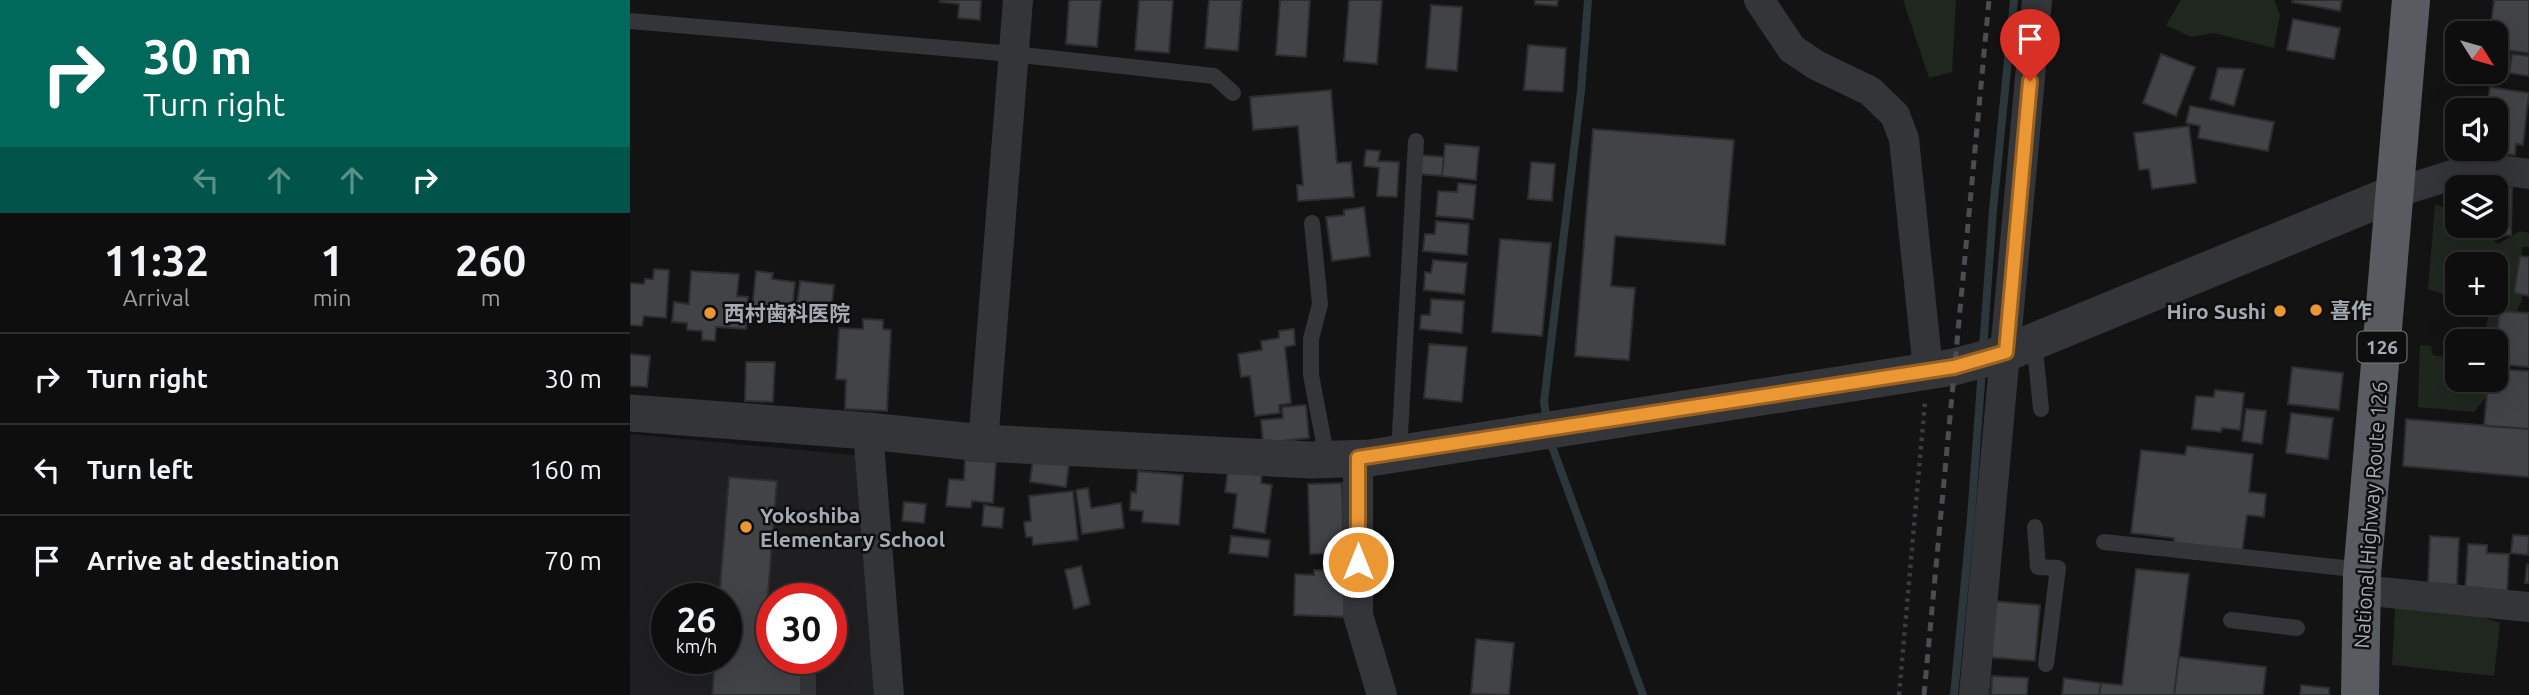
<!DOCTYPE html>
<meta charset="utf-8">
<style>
:root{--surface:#0e0e0f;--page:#171718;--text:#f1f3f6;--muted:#9b9c9e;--line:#2e2e2f}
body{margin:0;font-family:Ubuntu,"Noto Sans JP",sans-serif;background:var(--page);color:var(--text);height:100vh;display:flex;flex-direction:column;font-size:26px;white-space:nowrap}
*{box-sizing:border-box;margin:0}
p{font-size:23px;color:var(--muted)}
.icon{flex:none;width:38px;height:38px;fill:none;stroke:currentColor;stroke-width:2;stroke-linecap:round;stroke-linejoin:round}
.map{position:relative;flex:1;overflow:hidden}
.side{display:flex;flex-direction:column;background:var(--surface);width:630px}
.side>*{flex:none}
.guide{background:#00695c;color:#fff;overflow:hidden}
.needle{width:46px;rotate:127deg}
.buttons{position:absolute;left:1815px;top:21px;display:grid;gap:14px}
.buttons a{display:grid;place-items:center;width:63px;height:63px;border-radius:14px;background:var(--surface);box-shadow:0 7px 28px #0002,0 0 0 2px var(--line);font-size:35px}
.speed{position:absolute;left:21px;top:583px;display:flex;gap:14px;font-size:35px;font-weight:700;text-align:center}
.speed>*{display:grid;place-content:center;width:91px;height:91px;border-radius:50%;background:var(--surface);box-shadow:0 7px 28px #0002,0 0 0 2px var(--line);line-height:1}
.speed small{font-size:18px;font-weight:400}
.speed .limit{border:10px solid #d22;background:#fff;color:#111}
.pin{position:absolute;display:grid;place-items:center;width:60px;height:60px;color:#fff;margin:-72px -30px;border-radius:50% 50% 50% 0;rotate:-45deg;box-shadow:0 0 7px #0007}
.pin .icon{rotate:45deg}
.me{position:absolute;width:77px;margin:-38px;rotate:0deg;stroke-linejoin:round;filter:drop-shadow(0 0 5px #0008)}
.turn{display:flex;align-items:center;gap:24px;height:147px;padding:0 28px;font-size:32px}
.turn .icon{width:91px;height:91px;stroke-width:2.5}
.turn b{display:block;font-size:49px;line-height:60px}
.lanes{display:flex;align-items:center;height:66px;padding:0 28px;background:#0003;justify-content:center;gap:35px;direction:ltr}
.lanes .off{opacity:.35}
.eta{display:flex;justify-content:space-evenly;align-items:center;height:119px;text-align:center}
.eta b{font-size:42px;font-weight:700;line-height:49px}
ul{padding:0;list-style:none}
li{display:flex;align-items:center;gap:21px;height:91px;padding:0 28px;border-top:2px solid var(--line)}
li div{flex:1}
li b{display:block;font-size:26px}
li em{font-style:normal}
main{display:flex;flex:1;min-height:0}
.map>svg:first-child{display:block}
.built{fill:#1f1f21;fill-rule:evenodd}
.green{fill:#1f271f}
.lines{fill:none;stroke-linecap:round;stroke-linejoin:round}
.stream{stroke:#2c373c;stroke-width:8}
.building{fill:#424347;stroke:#2d2d30;stroke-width:2}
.path{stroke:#3a3c40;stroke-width:4.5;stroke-dasharray:3.5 5;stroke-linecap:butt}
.service{stroke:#343539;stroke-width:16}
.minor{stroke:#343539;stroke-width:30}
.tertiary{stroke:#343539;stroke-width:37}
.trunk{stroke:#585c61;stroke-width:38}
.rail{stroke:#4b4d52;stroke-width:5;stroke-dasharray:9 7;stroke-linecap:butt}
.route-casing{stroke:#986222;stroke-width:18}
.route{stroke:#ea9734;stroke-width:12}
.poi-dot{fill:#ea9734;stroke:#0e0e0f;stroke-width:2.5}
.labels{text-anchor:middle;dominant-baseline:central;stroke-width:5;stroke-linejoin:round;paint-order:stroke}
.shield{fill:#0e0e0f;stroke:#787c82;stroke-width:2}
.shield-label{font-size:19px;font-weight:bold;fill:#a5abb4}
.poi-label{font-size:21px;font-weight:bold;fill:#a5abb4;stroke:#0e0e0f;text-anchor:start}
.street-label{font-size:21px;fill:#a5abb4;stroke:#0e0e0f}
</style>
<main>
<section class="side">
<div class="guide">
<div class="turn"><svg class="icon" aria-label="right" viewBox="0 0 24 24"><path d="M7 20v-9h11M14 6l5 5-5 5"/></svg><div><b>30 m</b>Turn right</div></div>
<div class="lanes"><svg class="icon off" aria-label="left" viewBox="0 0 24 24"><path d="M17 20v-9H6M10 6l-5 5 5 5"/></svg><svg class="icon off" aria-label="ahead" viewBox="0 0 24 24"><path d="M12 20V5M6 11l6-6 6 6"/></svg><svg class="icon off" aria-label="ahead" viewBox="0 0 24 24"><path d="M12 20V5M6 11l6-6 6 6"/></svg><svg class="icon" aria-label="right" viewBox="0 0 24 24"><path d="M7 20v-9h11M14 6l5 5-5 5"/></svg></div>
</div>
<div class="eta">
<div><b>11:32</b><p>Arrival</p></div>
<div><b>1</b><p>min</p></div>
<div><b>260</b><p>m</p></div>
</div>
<ul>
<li><svg class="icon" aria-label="right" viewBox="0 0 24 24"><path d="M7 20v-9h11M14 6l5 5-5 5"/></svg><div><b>Turn right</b></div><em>30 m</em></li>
<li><svg class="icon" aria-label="left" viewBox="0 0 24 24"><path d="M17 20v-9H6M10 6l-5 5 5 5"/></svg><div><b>Turn left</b></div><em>160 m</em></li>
<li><svg class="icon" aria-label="arrive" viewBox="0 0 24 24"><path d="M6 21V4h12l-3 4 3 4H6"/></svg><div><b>Arrive at destination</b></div><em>70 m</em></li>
</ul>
</section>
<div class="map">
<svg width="1899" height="695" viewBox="0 0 1899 695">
<rect width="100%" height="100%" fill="#131314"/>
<!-- built -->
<path class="built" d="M0 434 225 455 249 695H0ZM37 598H96V658H37ZM142 598H201V658H142Z"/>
<!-- green -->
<path class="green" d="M1273 0H1326L1322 72 1299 78Z
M1551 0H1644L1650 15 1644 48 1584 33 1561 37 1536 25Z
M1805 204 1827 212V226H1847L1868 244 1890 231 1899 233V247H1892V300L1880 325 1871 379 1844 412 1788 407 1790 345 1801 346 1803 355 1827 359V380H1866V341H1853L1859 313 1867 303 1866 264H1827V299L1798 289Z
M1765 608 1839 613 1870 623 1864 676 1762 665Z"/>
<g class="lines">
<!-- stream -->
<path class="stream" d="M1353 349 1363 210 1384 0
M917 421 914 402 951 91 958 0
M920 441 1013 695
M1324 695 1341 518 1352 369"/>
</g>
<!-- building -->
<path class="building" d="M311 0H351L350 20 328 18 329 4 310 2Z
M439 0H471L467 47 436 44Z
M509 0H543L539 53 505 50Z
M579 0H612L608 51 575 48Z
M650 0H680L676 57 646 55Z
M719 0H752L747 64 714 61Z
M905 0H928L927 6 905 4Z
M1663 0H1712L1710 11 1662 2Z
M1864 0H1899V53L1866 49V33H1860Z
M801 5 832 7 827 71 796 68Z
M1663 19 1710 28 1704 59 1657 50Z
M898 45 936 48 933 92 894 90Z
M1531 54 1565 67 1546 116 1513 103Z
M1882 54 1899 56V76L1879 73Z
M1588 68 1614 69 1604 106 1580 99Z
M1860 87 1899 93 1893 145 1886 144 1885 155 1850 150 1866 149V110H1856Z
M701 90 707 163 721 162 724 197 668 201 667 185H673L668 126 623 130 620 97Z
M1560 106 1644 122 1638 151 1568 138 1570 126 1556 123Z
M1559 126 1566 183 1522 189 1519 169 1509 170 1504 133Z
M963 129 1104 140 1095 245 985 236 981 286 1005 288 999 360 945 356Z
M815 144 849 147 846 180 812 176Z
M736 150 750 151 748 161 769 162 767 197 747 196 749 168 734 166Z
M792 155 814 157 812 176 790 174Z
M901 162 925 164 922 201 898 199Z
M828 183 846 185 843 219 806 216 808 191 827 192Z
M1866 187 1882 188 1881 235 1850 234V226H1866Z
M734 207 740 256 702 261 696 217 714 215V210Z
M806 221 839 224 837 255 793 251 795 234H805Z
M870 239 921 243 912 336 862 332Z
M1890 256 1899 257V296L1884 293Z
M803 260 837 263 834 294 794 290 795 272 801 273Z
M24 269 39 270 36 318 14 316 12 326 0 325V283L14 284 15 279H23Z
M61 271 109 274 107 296 118 297 116 329 86 327 85 341 72 340V331L57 330V323L42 322 44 302 59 304Z
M126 271 143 273 142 279 165 282 161 323 121 319Z
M170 281 204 285 201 313 166 309Z
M801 299 834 301 832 333 790 329 791 315H800Z
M1869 311 1899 313V367L1866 364Z
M233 319 253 320V329L261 330 257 411 215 409 216 380 206 379 209 328 233 329Z
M664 329 665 345 655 347 661 403 649 405 650 413 625 416 620 376 611 377 608 354 632 350 631 341 649 338V331Z
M799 344 837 347 832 402 794 398Z
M0 354 20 356 17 387 0 386Z
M116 362H145L143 402 115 401Z
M1662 367 1713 373 1709 410 1658 404Z
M1866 369 1899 371V429L1854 426 1858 380H1866Z
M1585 390 1614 393 1610 430 1592 428 1591 432 1562 429 1566 396 1584 397Z
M676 405 679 438 633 443 631 420 653 418 652 407Z
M1616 409 1636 411 1632 444 1612 441Z
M1661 413 1703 418 1698 459 1656 453Z
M1776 419 1899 429V477L1773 466Z
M1557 446 1623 454 1619 492 1636 494 1634 517 1617 515 1612 553 1543 545 1544 538 1501 533 1511 450 1555 455Z
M335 460 366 462 363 503 342 501 341 508 316 506 319 479 334 480Z
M403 460 439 464 436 487 400 482Z
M598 469 632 474 631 483 642 485 635 533 603 528 607 494 595 492Z
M508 471 553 475 549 525 512 522 513 511 500 510 501 492 506 493Z
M99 477 147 481 135 632H142V658H153L152 669 173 671 171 695H82L85 658H96V598H89Z
M712 483 714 553 680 554 678 484Z
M458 488 461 508 491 503 494 528 452 534 446 490Z
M443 491 448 540 403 545 402 537H396L394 522 401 521 399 496Z
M274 502 296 504 294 523 272 521Z
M354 505 374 508 372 528 352 526Z
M1883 535 1899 536 1898 555 1881 553Z
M601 536 640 540 638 557 599 553Z
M1800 536 1829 538 1827 585 1798 583Z
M1838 544 1857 545V553L1879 554 1877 595 1835 593Z
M1897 564 1899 565V583H1895Z
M451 566 460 604 444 609 435 570Z
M1506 569 1559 574 1544 695H1469L1471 683 1492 685Z
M684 570 718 571 716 617 664 615 665 574 684 575Z
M1363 601 1410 605 1405 661 1358 657Z
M846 639 884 643 879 695 841 694Z
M1549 657 1636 667 1633 695H1544Z
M1362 676 1398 678 1397 695H1361Z
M1434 678 1471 683 1469 695H1432Z
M1671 685 1699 688V695H1670Z"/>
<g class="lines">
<!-- path -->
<path class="path" d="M1269 695 1295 402"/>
<!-- service -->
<path class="service" d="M0 21 383 54 584 76 603 93
M682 223 690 304 681 339V375L697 459
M1404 340 1411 409
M769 453 786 141
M1405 527 1408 567 1428 568 1416 664
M1474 542 1733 570
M1601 620 1667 628
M178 695V658"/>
<!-- minor -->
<path class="minor" d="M1129 0 1162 49 1186 65 1240 91 1265 115 1274 139 1298 370
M1765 193 1835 171 1861 169 1899 174
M238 431 259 695
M353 443 388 0
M728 458V615L752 695
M1731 590 1899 607
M1344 695 1407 0"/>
<!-- tertiary -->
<path class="tertiary" d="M0 413 238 431 353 443 680 460 740 458 1324 367 1376 353 1765 193"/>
<!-- trunk -->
<path class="trunk" d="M1730 695 1732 575 1781 0"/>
<!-- rail -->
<path class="rail" d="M1294 695 1359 0"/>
</g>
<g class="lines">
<!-- route casing -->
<g class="route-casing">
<path id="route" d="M728 562V458L1324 367 1376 352 1400 81"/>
</g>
<!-- route -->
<use href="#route" class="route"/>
</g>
<!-- markers -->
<g class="poi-dot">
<circle cx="1686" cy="310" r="7"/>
<circle cx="1650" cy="311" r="7"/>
<circle cx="80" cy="313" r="7"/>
<circle cx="116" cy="527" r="7"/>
</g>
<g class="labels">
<!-- shield labels -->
<rect class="shield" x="1727.5" y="331.5" width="49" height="31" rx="5"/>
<g class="shield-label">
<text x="1752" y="347">126</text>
</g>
<!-- poi labels -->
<g class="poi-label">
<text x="1700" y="310">喜作</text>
<text x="1636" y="311" text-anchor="end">Hiro Sushi</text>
<text x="94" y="313">西村歯科医院</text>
<text x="130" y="515">Yokoshiba<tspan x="130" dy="24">Elementary School</tspan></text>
</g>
<!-- street labels -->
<g class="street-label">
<text transform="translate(1740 515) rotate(-86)">National Highway Route 126</text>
</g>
</g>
</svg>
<div class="buttons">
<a><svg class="needle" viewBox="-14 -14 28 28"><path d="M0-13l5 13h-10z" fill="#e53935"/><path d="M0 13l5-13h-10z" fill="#9b9c9e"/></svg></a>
<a><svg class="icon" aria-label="sound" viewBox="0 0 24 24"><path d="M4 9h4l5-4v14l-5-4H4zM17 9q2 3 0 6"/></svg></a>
<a><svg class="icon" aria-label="layers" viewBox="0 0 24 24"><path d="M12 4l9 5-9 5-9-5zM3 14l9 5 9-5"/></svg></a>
<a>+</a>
<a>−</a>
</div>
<div class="speed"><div>26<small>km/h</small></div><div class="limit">30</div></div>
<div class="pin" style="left:1400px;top:81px;background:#d93025"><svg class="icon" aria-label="arrive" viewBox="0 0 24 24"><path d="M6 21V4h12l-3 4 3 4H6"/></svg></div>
<svg class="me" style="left:728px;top:562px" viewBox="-20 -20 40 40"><circle r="17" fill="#ea9734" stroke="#fff" stroke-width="3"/><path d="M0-11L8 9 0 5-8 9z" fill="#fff"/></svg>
</div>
</main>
